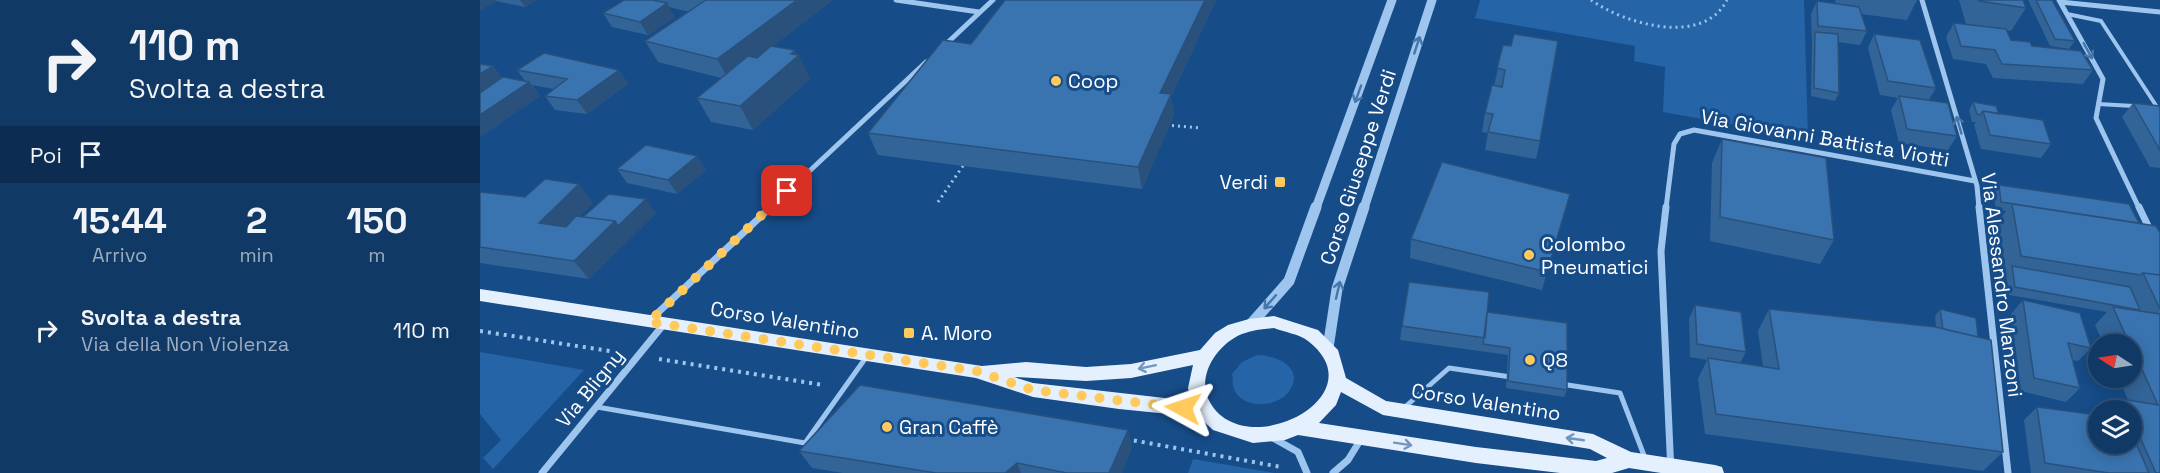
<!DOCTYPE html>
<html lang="it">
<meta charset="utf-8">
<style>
:root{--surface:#103966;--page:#1e446f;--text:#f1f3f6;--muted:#9cacbf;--line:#30537a}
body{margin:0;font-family:"Space Grotesk",sans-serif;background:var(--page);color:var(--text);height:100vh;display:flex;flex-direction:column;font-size:22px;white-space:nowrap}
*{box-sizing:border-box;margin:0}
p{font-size:20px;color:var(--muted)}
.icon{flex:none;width:33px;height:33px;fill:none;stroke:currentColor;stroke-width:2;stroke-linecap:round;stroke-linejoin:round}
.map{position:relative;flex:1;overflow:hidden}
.details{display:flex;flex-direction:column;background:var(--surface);width:480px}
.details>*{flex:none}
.banner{background:#103966;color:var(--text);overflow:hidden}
.needle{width:39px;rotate:282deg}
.tools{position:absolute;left:1608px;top:334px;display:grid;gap:12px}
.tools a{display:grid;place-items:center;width:54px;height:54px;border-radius:50%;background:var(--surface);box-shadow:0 3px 15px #0003,0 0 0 2px var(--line);font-size:30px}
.pin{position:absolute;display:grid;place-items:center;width:51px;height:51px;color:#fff;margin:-26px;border-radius:12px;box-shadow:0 3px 9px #0006}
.me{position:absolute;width:66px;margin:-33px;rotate:275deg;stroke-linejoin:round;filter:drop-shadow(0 0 4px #0008)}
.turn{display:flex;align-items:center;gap:21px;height:126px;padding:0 30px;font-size:27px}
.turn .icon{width:78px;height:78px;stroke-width:2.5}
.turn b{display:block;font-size:42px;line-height:51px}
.then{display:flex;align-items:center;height:57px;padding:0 30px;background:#0003;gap:12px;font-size:22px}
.eta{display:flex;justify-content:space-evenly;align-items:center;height:102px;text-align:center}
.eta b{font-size:36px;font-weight:700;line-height:42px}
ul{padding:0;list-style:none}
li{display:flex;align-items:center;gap:18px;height:90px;padding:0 30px}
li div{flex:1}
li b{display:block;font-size:22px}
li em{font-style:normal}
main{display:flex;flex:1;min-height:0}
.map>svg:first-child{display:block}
.green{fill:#2564a6}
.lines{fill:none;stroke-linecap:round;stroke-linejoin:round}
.path-far1{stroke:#9dc5ee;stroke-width:3;stroke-dasharray:2 4;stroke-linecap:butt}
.path{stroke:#9dc5ee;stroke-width:4;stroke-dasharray:3 5;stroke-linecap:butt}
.service-far1{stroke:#9dc5ee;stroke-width:4}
.service{stroke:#9dc5ee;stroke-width:5}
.minor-far1{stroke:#9dc5ee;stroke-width:5}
.minor{stroke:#9dc5ee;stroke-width:7}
.tertiary-far1{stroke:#9dc5ee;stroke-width:9}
.tertiary{stroke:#9dc5ee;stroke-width:11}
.primary{fill:#e5f0ff;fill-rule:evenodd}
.wall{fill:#326497}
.shaded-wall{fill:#29517b}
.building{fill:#3a74b0;stroke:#29517b;stroke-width:1.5}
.oneway{stroke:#4576ac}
.oneway2{stroke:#7396be}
.route{stroke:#ffc95b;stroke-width:10;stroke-dasharray:0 18}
.poi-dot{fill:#ffc95b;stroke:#164c88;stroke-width:2}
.labels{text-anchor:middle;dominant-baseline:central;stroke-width:6;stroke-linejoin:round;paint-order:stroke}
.poi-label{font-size:20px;fill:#fff;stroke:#164c88;text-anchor:start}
.street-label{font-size:20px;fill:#fff;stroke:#164c88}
</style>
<main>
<section class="details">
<div class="banner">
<div class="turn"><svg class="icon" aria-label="right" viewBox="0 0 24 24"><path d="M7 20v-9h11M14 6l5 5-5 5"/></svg><div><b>110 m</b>Svolta a destra</div></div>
<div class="then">Poi<svg class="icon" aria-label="arrive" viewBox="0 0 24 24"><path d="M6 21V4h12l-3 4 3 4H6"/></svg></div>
</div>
<div class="eta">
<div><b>15:44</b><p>Arrivo</p></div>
<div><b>2</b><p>min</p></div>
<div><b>150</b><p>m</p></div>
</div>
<ul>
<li><svg class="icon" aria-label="right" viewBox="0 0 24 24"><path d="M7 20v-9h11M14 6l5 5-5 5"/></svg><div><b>Svolta a destra</b><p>Via della Non Violenza</p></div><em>110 m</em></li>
</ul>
</section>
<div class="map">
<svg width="1680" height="473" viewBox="0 0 1680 473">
<rect width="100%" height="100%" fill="#164c88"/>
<!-- green -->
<path class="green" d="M1000 0H1324L1328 138 1183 112 1185 67 1154 61 1155 46 995 18Z
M0 352 104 370 13 469 3 458 21 440 0 414Z
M777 355C794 355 825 366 810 390 799 408 762 410 754 389 752 385 753 378 752 374L762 362Z
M713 459 795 473H708Z"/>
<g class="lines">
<!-- path-far1 -->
<path class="path-far1" d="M1111 0C1145 24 1223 47 1247 0
M686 125 721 128
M458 202 485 163"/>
<!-- path -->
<path class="path" d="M0 331 136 352
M179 359 343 385
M646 439 801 467"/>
<!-- service-far1 -->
<path class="service-far1" d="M1587 14 1621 21 1677 107H1674
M1618 104 1654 106"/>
<!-- service -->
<path class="service" d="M1081 384 1140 393 1165 458
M117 407 325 443 387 356
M925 407 969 368 1031 377"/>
<!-- minor-far1 -->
<path class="minor-far1" d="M416 0 499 12
M1442 0 1497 186 1499 208
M1579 0 1623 79 1616 118 1659 208
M1580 2 1680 12
M465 45 513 0
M290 208 446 62
M1186 208 1194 144 1200 134 1214 130 1495 181"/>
<!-- minor -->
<path class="minor" d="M1186 207 1181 251 1191 473
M1499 207 1528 473
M1659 207 1670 230
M169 321 291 207
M793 438 818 452 827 473
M62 473 184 324
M853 473 868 460 881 439"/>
<!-- tertiary-far1 -->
<path class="tertiary-far1" d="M836 208 912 0
M884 208 952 0"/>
<!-- tertiary -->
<path class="tertiary" d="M772 323 809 281 836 207
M848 348 857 289 884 207"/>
<!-- primary -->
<path class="primary" d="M0 289 502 366 546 362 606 367 651 364 720 350 735 333 748 325 769 319 794 316 838 330 858 350 866 378 906 401 1113 434 1151 452 1235 465 1242 467 1244 473H1181L1149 468 1132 473H1080L996 463 818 435 805 440 773 443 733 430 719 417 639 409 553 397 496 378 0 301ZM794 328C804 332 819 334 828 341 899 396 767 463 731 404 714 378 737 344 762 334 772 330 783 329 794 328ZM713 365 708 388 711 401 553 383 534 377 606 381 651 378ZM861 392 903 415 1110 449 1127 458 1116 461 996 447 839 423 856 405Z"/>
</g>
<!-- wall -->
<path class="wall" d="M0 0H57L45 7 16 1 0 10Z
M144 0H353L293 46 317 55 330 79 273 130 231 122 217 98 241 78 178 62 165 41 209 12 189 7 195 17 168 35 132 27 123 13Z
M525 0H736L691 97 694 115 662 189 398 155 388 133 491 44Z
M1355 0H1437L1427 20 1381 14 1387 31 1380 45 1358 42 1359 93 1355 101 1331 96 1332 39 1331 14 1337 1 1356 3Z
M1479 0H1543L1546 8 1531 31 1526 30 1531 40 1552 46 1613 70 1603 84 1513 78 1506 64 1473 59 1466 37 1474 23 1498 26 1486 24Z
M1548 0H1572L1595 41 1589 49 1570 46Z
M1394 34 1456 88 1448 101 1477 136 1468 150 1419 143 1411 110 1418 98 1400 95 1388 48Z
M1023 45 1060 141 1056 159 1005 150 1008 133 1002 132 1005 113 1014 86Z
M13 66 22 78 45 81 37 70H139L148 84 107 114 75 110 65 96 74 89 52 85 60 96 0 137Z
M1493 102 1519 114 1571 144 1561 158 1501 149 1494 125 1496 122H1492L1489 110Z
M1653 103 1680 106V168L1670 167 1642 117Z
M1242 139 1354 240 1340 264 1230 241 1232 163Z
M217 156 226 170 197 194 147 183 137 169Z
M1519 185 1658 224 1680 233V473H1551L1544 420 1557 407 1652 444V411H1630L1642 399 1648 400 1639 378H1652V345H1624L1615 325 1627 312 1529 295 1518 222 1526 211 1516 210 1513 192Z
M0 192 45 197 113 203 99 217H103L176 213 109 279 0 263Z
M1090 194 1062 290 930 258 931 239Z
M1543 300 1611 348 1598 361 1592 360 1600 388 1586 402 1541 391 1531 314Z
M1215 305 1266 352 1260 363 1283 366 1278 331 1289 309 1456 327 1455 316 1460 309 1498 337 1523 452 1503 471 1225 434 1218 379 1227 360 1210 357 1209 319Z
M1007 312 1087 390 1084 397 1026 388 1028 355 920 340 922 326Z
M648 430 652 447 642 473H363L332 468 319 451Z"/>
<!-- shaded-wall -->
<path class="shaded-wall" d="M0 0H15L16 1 0 10Z
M40 0H57L45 7Z
M317 0H353L249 80 237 59Z
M725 0H736L691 97 694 115 662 189 658 167 680 93Z
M187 3 195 17 168 35 160 22Z
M315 50 318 56 319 55 330 79 273 130 260 106Z
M13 66 23 80 0 95V74Z
M139 70 148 84 107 114 97 100Z
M49 82 60 96 0 137V115Z
M217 156 226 170 197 194 188 180Z
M99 184 113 203 75 241 59 223Z
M1090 194 1085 213 1062 290 1067 272Z
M166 199 176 213 149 240 138 226Z
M135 221 149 240 109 279 94 261Z
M648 430 652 447 642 473H629Z
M537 463 541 473H525Z"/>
<!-- building -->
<path class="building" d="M144 0H172L187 3 160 22 123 13Z
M226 0H317L237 59 165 41Z
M525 0H725L680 93 691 94 658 167 388 133 463 40 491 44Z
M1499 0H1543L1546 8 1499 1Z
M1556 0H1572L1595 41 1575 39Z
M1337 1 1379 7 1387 31 1338 26Z
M1474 23 1526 29 1531 40 1550 42 1552 46 1601 51 1613 70 1522 64 1515 50 1481 46Z
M1335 32 1358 34 1359 93 1334 88Z
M1034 34 1078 41 1060 141 1008 132 1013 114 1005 113 1012 85 1022 87 1025 70 1017 68 1023 45 1031 46Z
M1394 34 1440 40 1456 88 1408 81Z
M291 46 315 50 311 54 319 55 260 106 217 98 268 56 277 58Z
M64 53 139 70 97 100 65 96 87 79 37 70Z
M0 64 13 66 0 74Z
M23 77 49 82 0 115V93Z
M1419 96 1468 103 1477 136 1427 129Z
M1493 102 1516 106 1519 114 1503 111 1500 115 1497 114Z
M1653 103 1680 106V150Z
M1503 111 1563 120 1571 144 1510 135Z
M1242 139 1346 158 1354 240 1240 217Z
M166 145 217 156 188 180 137 169Z
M962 162 1090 194 1067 272 931 239Z
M65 179 99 184 59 223 86 227 96 216 135 221 94 261 0 247V192L45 197Z
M1519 185 1649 204 1659 223 1521 202Z
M129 194 166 199 138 226 135 221 103 217Z
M1532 204 1676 226 1680 233V275L1663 273 1660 275 1541 256Z
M1532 266 1650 287 1660 310 1535 287Z
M1663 273 1680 275V309Z
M929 282 1009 292 1005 338 922 326Z
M1543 300 1600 313 1611 348 1588 343 1600 388 1554 378Z
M1215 305 1261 312 1266 352 1217 344Z
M1633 307 1680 314V473H1676L1652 419V411H1648L1642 399 1678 405 1652 347V345H1650Z
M1289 309 1456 327 1511 340 1523 452 1236 414 1228 358 1299 369Z
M1460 309 1496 318 1498 337 1463 329Z
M1007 312 1087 323V390L1028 381 1030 348 1003 344Z
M380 385 648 430 629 473H587L537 463 525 473H456L319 451Z
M1557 407 1618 415V444H1652V434L1669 473H1629L1565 463Z"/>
<!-- one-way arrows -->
<defs><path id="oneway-shaft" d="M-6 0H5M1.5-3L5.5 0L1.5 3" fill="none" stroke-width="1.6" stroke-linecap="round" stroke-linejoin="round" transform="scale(1.5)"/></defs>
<g class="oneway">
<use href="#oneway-shaft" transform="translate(937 45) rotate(-72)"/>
<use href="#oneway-shaft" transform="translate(1608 51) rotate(61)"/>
<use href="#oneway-shaft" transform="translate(878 94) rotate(110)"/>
<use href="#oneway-shaft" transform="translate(1479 125) rotate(-106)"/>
<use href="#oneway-shaft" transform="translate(858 290) rotate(-77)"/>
<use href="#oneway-shaft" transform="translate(790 302) rotate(131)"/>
</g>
<g class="oneway2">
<use href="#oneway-shaft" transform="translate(667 367) rotate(168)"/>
<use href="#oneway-shaft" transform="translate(1095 439) rotate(-172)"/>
<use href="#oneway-shaft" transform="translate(923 444) rotate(9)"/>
</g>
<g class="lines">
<!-- route -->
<path class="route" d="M307 191 169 322 496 371 553 390 703 408"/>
</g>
<!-- markers -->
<g class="poi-dot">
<circle cx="576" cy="81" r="6"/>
<rect x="794" y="176" width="12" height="12" rx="3"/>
<circle cx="1049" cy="255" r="6"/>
<rect x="423" y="327" width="12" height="12" rx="3"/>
<circle cx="1050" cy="360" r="6"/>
<circle cx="407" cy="427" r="6"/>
</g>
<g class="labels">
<!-- poi labels -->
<g class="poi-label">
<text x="588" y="81">Coop</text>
<text x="788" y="182" text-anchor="end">Verdi</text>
<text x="1061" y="244">Colombo<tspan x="1061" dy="23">Pneumatici</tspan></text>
<text x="441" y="333">A. Moro</text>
<text x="1062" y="360">Q8</text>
<text x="419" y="427">Gran Caffè</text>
</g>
<!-- street labels -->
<g class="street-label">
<text transform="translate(1345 138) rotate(10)">Via Giovanni Battista Viotti</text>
<text transform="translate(878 167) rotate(-72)">Corso Giuseppe Verdi</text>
<text transform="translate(1522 285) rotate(83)">Via Alessandro Manzoni</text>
<text transform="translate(305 320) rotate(9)">Corso Valentino</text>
<text transform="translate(110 388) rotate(-51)">Via Bligny</text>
<text transform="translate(1006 402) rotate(9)">Corso Valentino</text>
</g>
</g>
</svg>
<div class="tools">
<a><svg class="needle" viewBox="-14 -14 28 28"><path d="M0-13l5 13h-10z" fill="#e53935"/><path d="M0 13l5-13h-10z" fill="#9cacbf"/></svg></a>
<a><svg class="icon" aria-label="layers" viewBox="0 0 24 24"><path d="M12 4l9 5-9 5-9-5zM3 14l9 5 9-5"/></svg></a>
</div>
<div class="pin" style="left:307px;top:191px;background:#d93025"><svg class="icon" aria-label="arrive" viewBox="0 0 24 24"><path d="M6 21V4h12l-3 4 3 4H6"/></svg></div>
<svg class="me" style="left:703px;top:408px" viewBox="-20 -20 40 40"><path d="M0-17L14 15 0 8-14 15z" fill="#ffc95b" stroke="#fff" stroke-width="4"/></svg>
</div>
</main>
